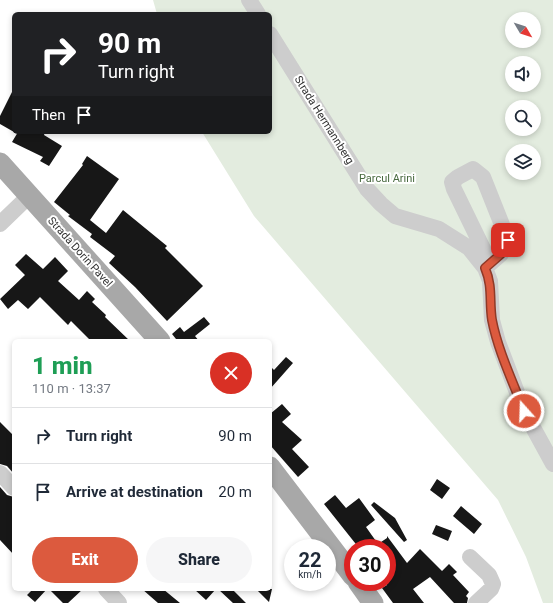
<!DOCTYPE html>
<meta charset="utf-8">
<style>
:root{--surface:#fff;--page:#f6f6f7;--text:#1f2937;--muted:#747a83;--line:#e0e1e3;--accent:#dc5a3e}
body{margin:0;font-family:Roboto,sans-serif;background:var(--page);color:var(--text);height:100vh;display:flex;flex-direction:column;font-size:15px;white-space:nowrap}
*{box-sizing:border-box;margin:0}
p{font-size:13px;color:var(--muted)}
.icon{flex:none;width:22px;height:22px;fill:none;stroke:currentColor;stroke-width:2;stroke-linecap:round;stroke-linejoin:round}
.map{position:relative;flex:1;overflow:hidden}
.side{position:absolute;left:12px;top:339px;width:260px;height:252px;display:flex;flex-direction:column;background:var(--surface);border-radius:6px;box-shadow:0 2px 6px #0003}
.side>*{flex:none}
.guide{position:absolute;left:12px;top:12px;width:260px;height:122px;border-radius:6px;box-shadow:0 2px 6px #0003;background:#202124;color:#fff;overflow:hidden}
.needle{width:26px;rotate:129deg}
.controls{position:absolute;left:505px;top:12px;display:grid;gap:8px}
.controls a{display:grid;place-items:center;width:36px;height:36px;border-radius:50%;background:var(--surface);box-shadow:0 2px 6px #0003;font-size:20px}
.speed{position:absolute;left:284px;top:539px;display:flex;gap:8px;font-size:20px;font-weight:700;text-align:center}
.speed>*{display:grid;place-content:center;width:52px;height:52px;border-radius:50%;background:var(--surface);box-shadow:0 2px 6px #0003;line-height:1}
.speed small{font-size:10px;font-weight:400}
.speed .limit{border:6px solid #d22;background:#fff;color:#111}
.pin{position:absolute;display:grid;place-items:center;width:34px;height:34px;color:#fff;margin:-17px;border-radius:8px;box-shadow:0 2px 6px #0006}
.me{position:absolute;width:44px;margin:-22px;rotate:340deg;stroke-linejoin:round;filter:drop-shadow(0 0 3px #0008)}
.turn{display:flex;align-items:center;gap:14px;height:84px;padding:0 20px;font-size:18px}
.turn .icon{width:52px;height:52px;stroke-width:2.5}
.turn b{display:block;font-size:28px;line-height:34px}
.then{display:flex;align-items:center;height:38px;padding:0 20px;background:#0003;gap:8px;font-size:15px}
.round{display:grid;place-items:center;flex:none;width:42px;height:42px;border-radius:21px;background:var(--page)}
.summary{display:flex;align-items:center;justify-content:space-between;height:68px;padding:0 20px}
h1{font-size:24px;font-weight:800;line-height:30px;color:#1e9e55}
.cta{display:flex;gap:8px;margin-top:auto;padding:8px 20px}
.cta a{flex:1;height:46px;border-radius:24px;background:var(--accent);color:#fff;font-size:16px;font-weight:800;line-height:46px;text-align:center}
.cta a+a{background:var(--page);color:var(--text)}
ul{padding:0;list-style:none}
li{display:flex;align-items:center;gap:12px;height:56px;padding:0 20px;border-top:1px solid var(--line)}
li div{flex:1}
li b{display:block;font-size:15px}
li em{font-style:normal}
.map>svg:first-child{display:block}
.green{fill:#e3ecdf;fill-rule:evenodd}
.building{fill:#171717}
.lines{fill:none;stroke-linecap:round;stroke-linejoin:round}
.minor{stroke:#cdcdcd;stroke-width:16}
.major{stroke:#a8a8a8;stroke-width:21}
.route-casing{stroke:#8f3a28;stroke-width:10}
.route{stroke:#dc5a3e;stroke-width:7}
.labels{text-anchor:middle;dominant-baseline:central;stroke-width:4;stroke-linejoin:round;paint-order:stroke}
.street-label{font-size:11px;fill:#303030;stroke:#fff}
.park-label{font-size:11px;fill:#496a40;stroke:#fff}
</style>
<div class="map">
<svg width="553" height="603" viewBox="0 0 553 603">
<rect width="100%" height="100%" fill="#fff"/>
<!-- green -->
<path class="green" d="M153 0H553V603H543L526 557 498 500 254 216 202 132H270V14H157ZM512 19H534V41H512ZM512 63H534V85H512ZM512 107H534V129H512ZM512 151H534V173H512Z"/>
<!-- building -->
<path class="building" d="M14 88V132L0 124V116Z
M18 132H45L44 135 62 146 49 166 40 161 43 157 12 142Z
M87 156 119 179 90 220 106 233 123 210 167 246 165 248 203 286 167 321 135 287 109 263 115 256 90 237 92 234 68 216 70 215 54 202 83 165 82 164Z
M26 254 43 269 55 257 68 271 58 281 79 300 87 291 95 299 92 302 106 315 105 317 130 341H91L71 321 68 325 40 297 28 309 18 300 8 309 0 299 25 275 15 265Z
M204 317 210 324 195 336 199 341H174L176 339 172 334 180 327 184 332Z
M286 357 293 363 270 389V366L274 370Z
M282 404 291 414 282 422 302 440 292 449 309 467 298 477 270 445V414Z
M0 422 14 436V474L7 466 0 464Z
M437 479 450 488 442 499 430 490Z
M0 487 7 495 14 497V555L0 540Z
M335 495 346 508 359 498 375 520 366 527 378 544 387 538V536L407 563 420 549 442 571 449 564 457 572 453 575 469 592 466 596 468 598 467 603H454L430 577 413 589 424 603H393L382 588 387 585V548H359L324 504Z
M374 502 395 518 407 540 404 542 371 505Z
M461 506 482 524 474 534 453 516Z
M436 525 452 531 448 541 432 534Z
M33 589H47L35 602 27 595Z
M49 589H83L68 603H63Z
M142 589H163L180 603H158Z
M194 589H216L206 600Z
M218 589H232L246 603H233Z
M256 589H272L269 602Z"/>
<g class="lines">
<!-- minor -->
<path class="minor" d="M249 0 258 14
M270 34 367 189 381 204 395 216 439 229 469 248 485 268 490 281 492 320 498 342 524 411 553 464
M0 224 30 195
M485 268 501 254 508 240 483 177 473 169 458 177 452 182 454 189 490 263
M0 473 14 488
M470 557 489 575 493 584 491 589 476 603
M106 589 119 603"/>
<!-- major -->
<path class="major" d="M0 163 160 341
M270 467 353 576
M358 582 373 603"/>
</g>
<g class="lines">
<!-- route casing -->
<g class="route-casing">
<path id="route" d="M508 240 501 254 485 268C493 287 489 301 492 320 498 351 513 382 524 411"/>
</g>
<!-- route -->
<use href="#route" class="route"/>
</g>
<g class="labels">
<!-- street labels -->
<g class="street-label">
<text transform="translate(324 120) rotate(58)">Strada Hermannberg</text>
<text transform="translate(80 252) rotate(48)">Strada Dorin Pavel</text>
</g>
<!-- park labels -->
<g class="park-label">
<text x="387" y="178">Parcul Arini</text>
</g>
</g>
</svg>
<div class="controls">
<a><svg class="needle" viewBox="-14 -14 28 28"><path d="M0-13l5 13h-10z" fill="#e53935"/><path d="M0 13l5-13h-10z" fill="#747a83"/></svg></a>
<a><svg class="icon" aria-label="sound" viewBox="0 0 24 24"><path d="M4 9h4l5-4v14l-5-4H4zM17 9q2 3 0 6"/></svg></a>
<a><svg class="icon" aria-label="search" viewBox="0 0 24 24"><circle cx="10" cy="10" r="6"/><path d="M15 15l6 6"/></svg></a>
<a><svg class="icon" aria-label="layers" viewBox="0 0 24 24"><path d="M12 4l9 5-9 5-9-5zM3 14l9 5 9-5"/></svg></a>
</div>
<div class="speed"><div>22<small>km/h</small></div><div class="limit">30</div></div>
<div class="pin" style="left:508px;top:240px;background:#d93025"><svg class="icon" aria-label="arrive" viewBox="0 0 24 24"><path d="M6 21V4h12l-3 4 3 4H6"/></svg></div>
<svg class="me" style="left:524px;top:411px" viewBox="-20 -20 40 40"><circle r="17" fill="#dc5a3e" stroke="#fff" stroke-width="3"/><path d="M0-11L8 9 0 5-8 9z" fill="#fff"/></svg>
<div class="guide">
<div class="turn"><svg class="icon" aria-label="right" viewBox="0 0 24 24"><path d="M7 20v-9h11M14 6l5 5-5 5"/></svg><div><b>90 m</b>Turn right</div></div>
<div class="then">Then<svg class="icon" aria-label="arrive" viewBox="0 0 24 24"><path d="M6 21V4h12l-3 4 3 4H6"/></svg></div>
</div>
<section class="side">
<div class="summary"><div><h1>1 min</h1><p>110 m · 13:37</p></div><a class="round" style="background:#d93025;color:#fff"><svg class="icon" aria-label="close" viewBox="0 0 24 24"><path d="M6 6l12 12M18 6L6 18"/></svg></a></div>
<ul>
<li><svg class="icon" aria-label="right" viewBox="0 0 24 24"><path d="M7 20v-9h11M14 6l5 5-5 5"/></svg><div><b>Turn right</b></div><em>90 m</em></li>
<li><svg class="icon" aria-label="arrive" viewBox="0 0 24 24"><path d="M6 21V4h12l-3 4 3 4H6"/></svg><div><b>Arrive at destination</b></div><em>20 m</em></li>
</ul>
<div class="cta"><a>Exit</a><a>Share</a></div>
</section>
</div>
